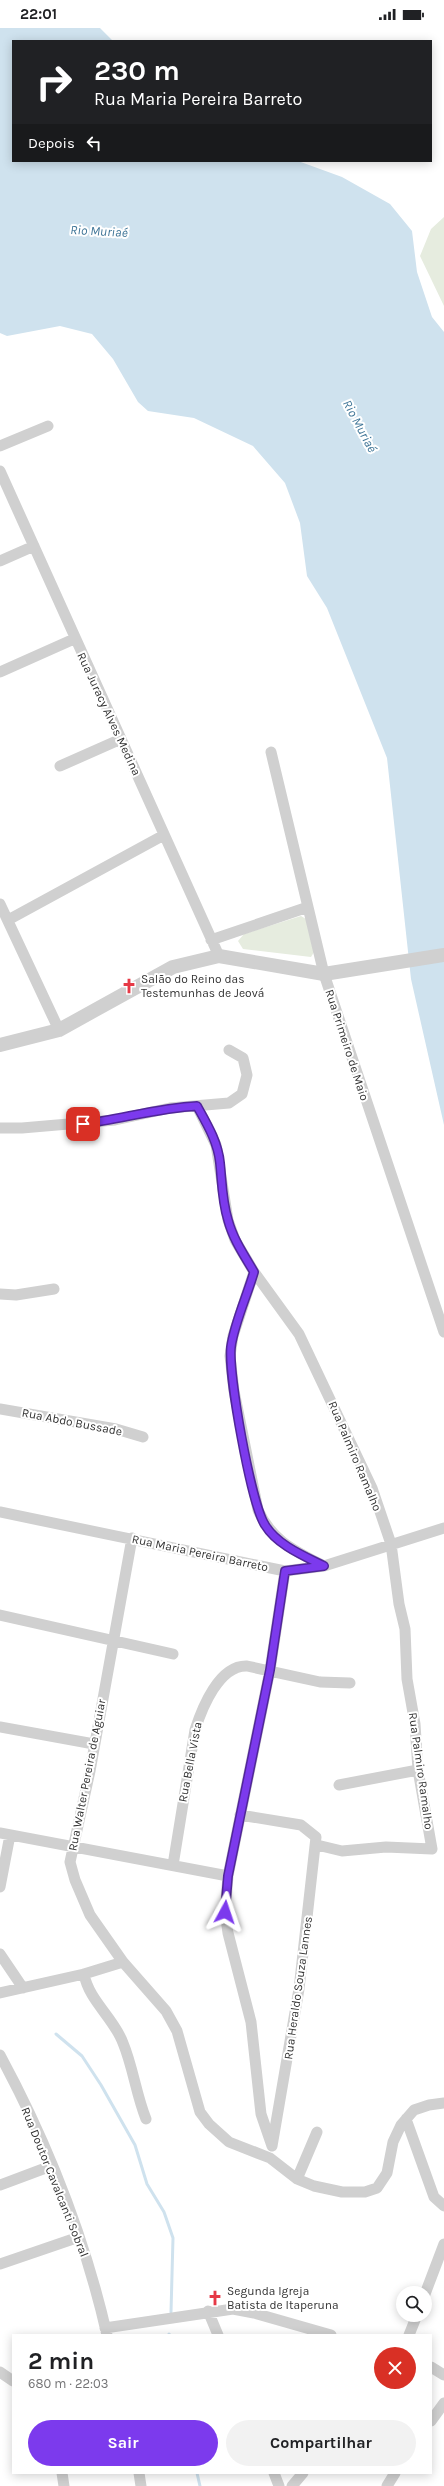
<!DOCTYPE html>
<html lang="pt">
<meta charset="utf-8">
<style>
:root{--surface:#fff;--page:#f2f2f2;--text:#202124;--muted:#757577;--accent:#7c3aed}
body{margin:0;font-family:Karla,sans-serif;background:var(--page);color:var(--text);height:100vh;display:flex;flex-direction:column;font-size:15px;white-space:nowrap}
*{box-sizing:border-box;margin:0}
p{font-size:13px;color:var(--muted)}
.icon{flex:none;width:22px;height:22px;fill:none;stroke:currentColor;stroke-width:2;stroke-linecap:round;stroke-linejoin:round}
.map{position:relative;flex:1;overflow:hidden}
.drawer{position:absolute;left:12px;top:2306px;width:420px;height:140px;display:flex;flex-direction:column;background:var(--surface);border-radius:0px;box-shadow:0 2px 10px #0003}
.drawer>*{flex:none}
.banner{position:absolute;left:12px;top:12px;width:420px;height:122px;border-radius:0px;box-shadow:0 2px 10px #0003;background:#202124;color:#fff;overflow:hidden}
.controls{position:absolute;left:396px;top:2258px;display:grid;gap:8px}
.controls a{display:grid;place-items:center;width:36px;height:36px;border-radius:50%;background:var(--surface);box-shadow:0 2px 10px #0003;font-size:20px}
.pin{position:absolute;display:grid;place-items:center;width:34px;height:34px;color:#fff;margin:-17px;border-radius:8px;box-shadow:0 2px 6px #0006}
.me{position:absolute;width:44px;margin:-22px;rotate:5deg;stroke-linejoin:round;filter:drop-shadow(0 0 3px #0008)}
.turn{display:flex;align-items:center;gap:14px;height:84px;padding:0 16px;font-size:18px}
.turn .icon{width:52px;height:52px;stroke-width:2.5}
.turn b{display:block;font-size:28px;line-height:34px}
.then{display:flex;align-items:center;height:38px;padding:0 16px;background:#0003;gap:8px;font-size:15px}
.round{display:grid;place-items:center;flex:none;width:42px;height:42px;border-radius:21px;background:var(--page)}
.overview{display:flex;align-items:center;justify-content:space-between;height:68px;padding:0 16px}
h1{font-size:24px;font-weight:700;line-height:30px}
.cta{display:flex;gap:8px;margin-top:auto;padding:8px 16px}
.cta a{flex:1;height:46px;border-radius:24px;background:var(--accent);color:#fff;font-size:16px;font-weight:700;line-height:46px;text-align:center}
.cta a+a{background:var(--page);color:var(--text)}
.status{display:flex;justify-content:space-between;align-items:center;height:28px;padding:0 20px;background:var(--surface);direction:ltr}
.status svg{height:11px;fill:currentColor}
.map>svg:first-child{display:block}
.green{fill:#e6ecdf}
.water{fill:#cfe2ee}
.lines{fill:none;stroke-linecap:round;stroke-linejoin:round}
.stream{stroke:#cfe2ee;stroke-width:3}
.minor{stroke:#d0d0d0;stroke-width:11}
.tertiary{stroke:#d0d0d0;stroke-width:14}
.route-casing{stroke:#51269a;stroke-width:10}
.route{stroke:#7c3aed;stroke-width:7}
.labels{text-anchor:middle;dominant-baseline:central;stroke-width:4;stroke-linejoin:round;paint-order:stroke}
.street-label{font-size:12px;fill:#333;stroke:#fff}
.poi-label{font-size:12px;fill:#333;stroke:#fff;text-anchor:start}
.water-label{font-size:13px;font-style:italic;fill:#3f7597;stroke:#fff}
</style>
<div class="status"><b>22:01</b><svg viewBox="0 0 49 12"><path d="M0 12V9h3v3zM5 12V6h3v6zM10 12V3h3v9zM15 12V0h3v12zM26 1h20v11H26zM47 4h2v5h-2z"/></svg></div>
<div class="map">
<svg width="444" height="2458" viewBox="0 0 444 2458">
<rect width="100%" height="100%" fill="#fff"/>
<!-- green -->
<path class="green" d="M444 189V278L420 228 431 201Z
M301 888 306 891 316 921 311 929 243 921 238 913 244 906Z"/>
<!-- water -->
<path class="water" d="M0 0H100L113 13H13V133H298L342 149 390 176 412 203 417 244 432 289 444 304V1097L411 951 387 730 327 580 307 548 300 495 285 455 253 418 194 390 148 383 138 374 113 331 92 306 60 298 7 308 0 305Z"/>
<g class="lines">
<!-- stream -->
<path class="stream" d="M56 2006 82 2028 101 2057 135 2117 147 2156 164 2184 173 2210 171 2284
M169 2306 170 2307
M197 2445 200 2458"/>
<!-- minor -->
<path class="minor" d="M0 418 48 398
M0 443 219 928
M0 533 34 518
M0 644 74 611
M271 724 324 946 444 1304
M60 738 121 711
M0 876 59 1002
M8 892 164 807
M211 912 308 879
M197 1078 216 1117 228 1192 235 1212 254 1244 233 1308 230 1328 234 1363 258 1482C272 1513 295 1523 324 1538
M0 1100H22L115 1092 170 1080 229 1075 242 1066 247 1047 243 1030 229 1022
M254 1244 299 1306 372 1460 391 1516 399 1576 405 1601 407 1651 415 1696 418 1742 432 1821 386 1819 342 1823 317 1817
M0 1266 16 1267 54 1261
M0 1381 116 1401 143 1409
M0 1484 285 1543 324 1538 444 1500
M132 1510 90 1743 70 1834 75 1852 90 1887 123 1934 166 1983 177 2003 200 2084 209 2096 229 2114 270 2130 297 2151 314 2158 342 2164H365L377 2160 387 2145 393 2114 401 2097 414 2082 429 2077 444 2075
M0 1587 173 1626
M0 1699 94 1716
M339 1757 418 1742
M240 1787 301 1797 316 1809 299 1961 272 2118
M0 1805 228 1848
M173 1837 195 1702C202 1680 219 1637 247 1638L320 1654 350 1655
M0 1859 10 1807
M0 1926 23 1960
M84 1946C89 1973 114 1990 123 2015 133 2039 136 2066 146 2091
M0 1965 84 1946 123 1934
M0 2027C47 2114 85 2211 107 2307
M406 2091 434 2169 444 2178
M272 2118 261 2086 251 1994 228 1905 225 1884 228 1848 270 1642 285 1543
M297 2151 317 2104
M0 2157 51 2138
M0 2236 79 2209
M425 2266 444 2216
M208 2283 218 2307
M105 2300 233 2281 254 2285 331 2307
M409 2307 417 2287
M431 2339 444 2347
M0 2344 13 2353
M431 2393 444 2375
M62 2445 64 2458
M139 2445 141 2458
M274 2445 279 2458
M292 2458 303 2445
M387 2458 395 2445"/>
<!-- tertiary -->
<path class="tertiary" d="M0 1017 59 1002 173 939 219 928 324 946 444 927"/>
</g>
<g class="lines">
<!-- route casing -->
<g class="route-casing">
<path id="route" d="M83 1096C122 1091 158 1080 197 1078 207 1096 218 1114 220 1135 222 1154 222 1173 228 1192 233 1211 244 1227 254 1244 247 1268 234 1296 231 1319 228 1346 251 1475 265 1497 277 1517 304 1528 324 1538L285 1543 270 1642 228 1848 225 1884"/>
</g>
<!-- route -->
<use href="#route" class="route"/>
</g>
<!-- icons -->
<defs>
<g id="church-bare" transform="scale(1.2)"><path d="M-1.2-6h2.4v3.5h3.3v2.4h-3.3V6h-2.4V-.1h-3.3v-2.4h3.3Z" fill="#e63946" stroke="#fff" stroke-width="2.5" paint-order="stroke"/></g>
</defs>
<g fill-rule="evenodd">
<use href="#church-bare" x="129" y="958"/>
<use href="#church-bare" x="215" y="2270"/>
</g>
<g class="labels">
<!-- street labels -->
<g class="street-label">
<text transform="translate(109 686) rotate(65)">Rua Juracy Alves Medina</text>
<text transform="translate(347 1017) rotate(72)">Rua Primeiro de Maio</text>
<text transform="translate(72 1394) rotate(11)">Rua Abdo Bussade</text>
<text transform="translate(355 1428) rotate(67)">Rua Palmiro Ramalho</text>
<text transform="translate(200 1525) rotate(12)">Rua Maria Pereira Barreto</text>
<text transform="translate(190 1734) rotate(-79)">Rua Bella Vista</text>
<text transform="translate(421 1743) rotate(82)">Rua Palmiro Ramalho</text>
<text transform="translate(87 1747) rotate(-79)">Rua Walter Pereira de Aguiar</text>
<text transform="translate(298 1960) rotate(-82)">Rua Heraldo Souza Lannes</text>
<text transform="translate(55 2154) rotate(68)">Rua Doutor Cavalcanti Sobral</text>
</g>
<!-- poi labels -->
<g class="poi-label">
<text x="141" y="951">Salão do Reino das<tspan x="141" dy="14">Testemunhas de Jeová</tspan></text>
<text x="227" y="2263">Segunda Igreja<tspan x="227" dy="14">Batista de Itaperuna</tspan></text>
</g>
<!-- water labels -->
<g class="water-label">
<text transform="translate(99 203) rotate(3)">Rio Muriaé</text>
<text transform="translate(360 398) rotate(62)">Rio Muriaé</text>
</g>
</g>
</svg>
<div class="controls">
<a><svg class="icon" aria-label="search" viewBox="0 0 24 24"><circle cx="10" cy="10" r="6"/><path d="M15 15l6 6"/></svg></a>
</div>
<div class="pin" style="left:83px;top:1096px;background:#d93025"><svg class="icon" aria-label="arrive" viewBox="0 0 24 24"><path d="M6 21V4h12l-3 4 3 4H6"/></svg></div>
<svg class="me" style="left:225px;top:1884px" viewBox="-20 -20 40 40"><path d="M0-17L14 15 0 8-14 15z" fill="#7c3aed" stroke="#fff" stroke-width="4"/></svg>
<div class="banner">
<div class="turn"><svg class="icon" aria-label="right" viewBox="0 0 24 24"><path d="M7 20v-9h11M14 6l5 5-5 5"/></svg><div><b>230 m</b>Rua Maria Pereira Barreto</div></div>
<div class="then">Depois<svg class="icon" aria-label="left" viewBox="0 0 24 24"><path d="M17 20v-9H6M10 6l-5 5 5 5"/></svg></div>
</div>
<section class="drawer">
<div class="overview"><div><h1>2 min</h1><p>680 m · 22:03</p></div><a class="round" style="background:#d93025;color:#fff"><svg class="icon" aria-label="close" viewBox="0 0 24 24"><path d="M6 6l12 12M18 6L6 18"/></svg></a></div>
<div class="cta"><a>Sair</a><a>Compartilhar</a></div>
</section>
</div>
